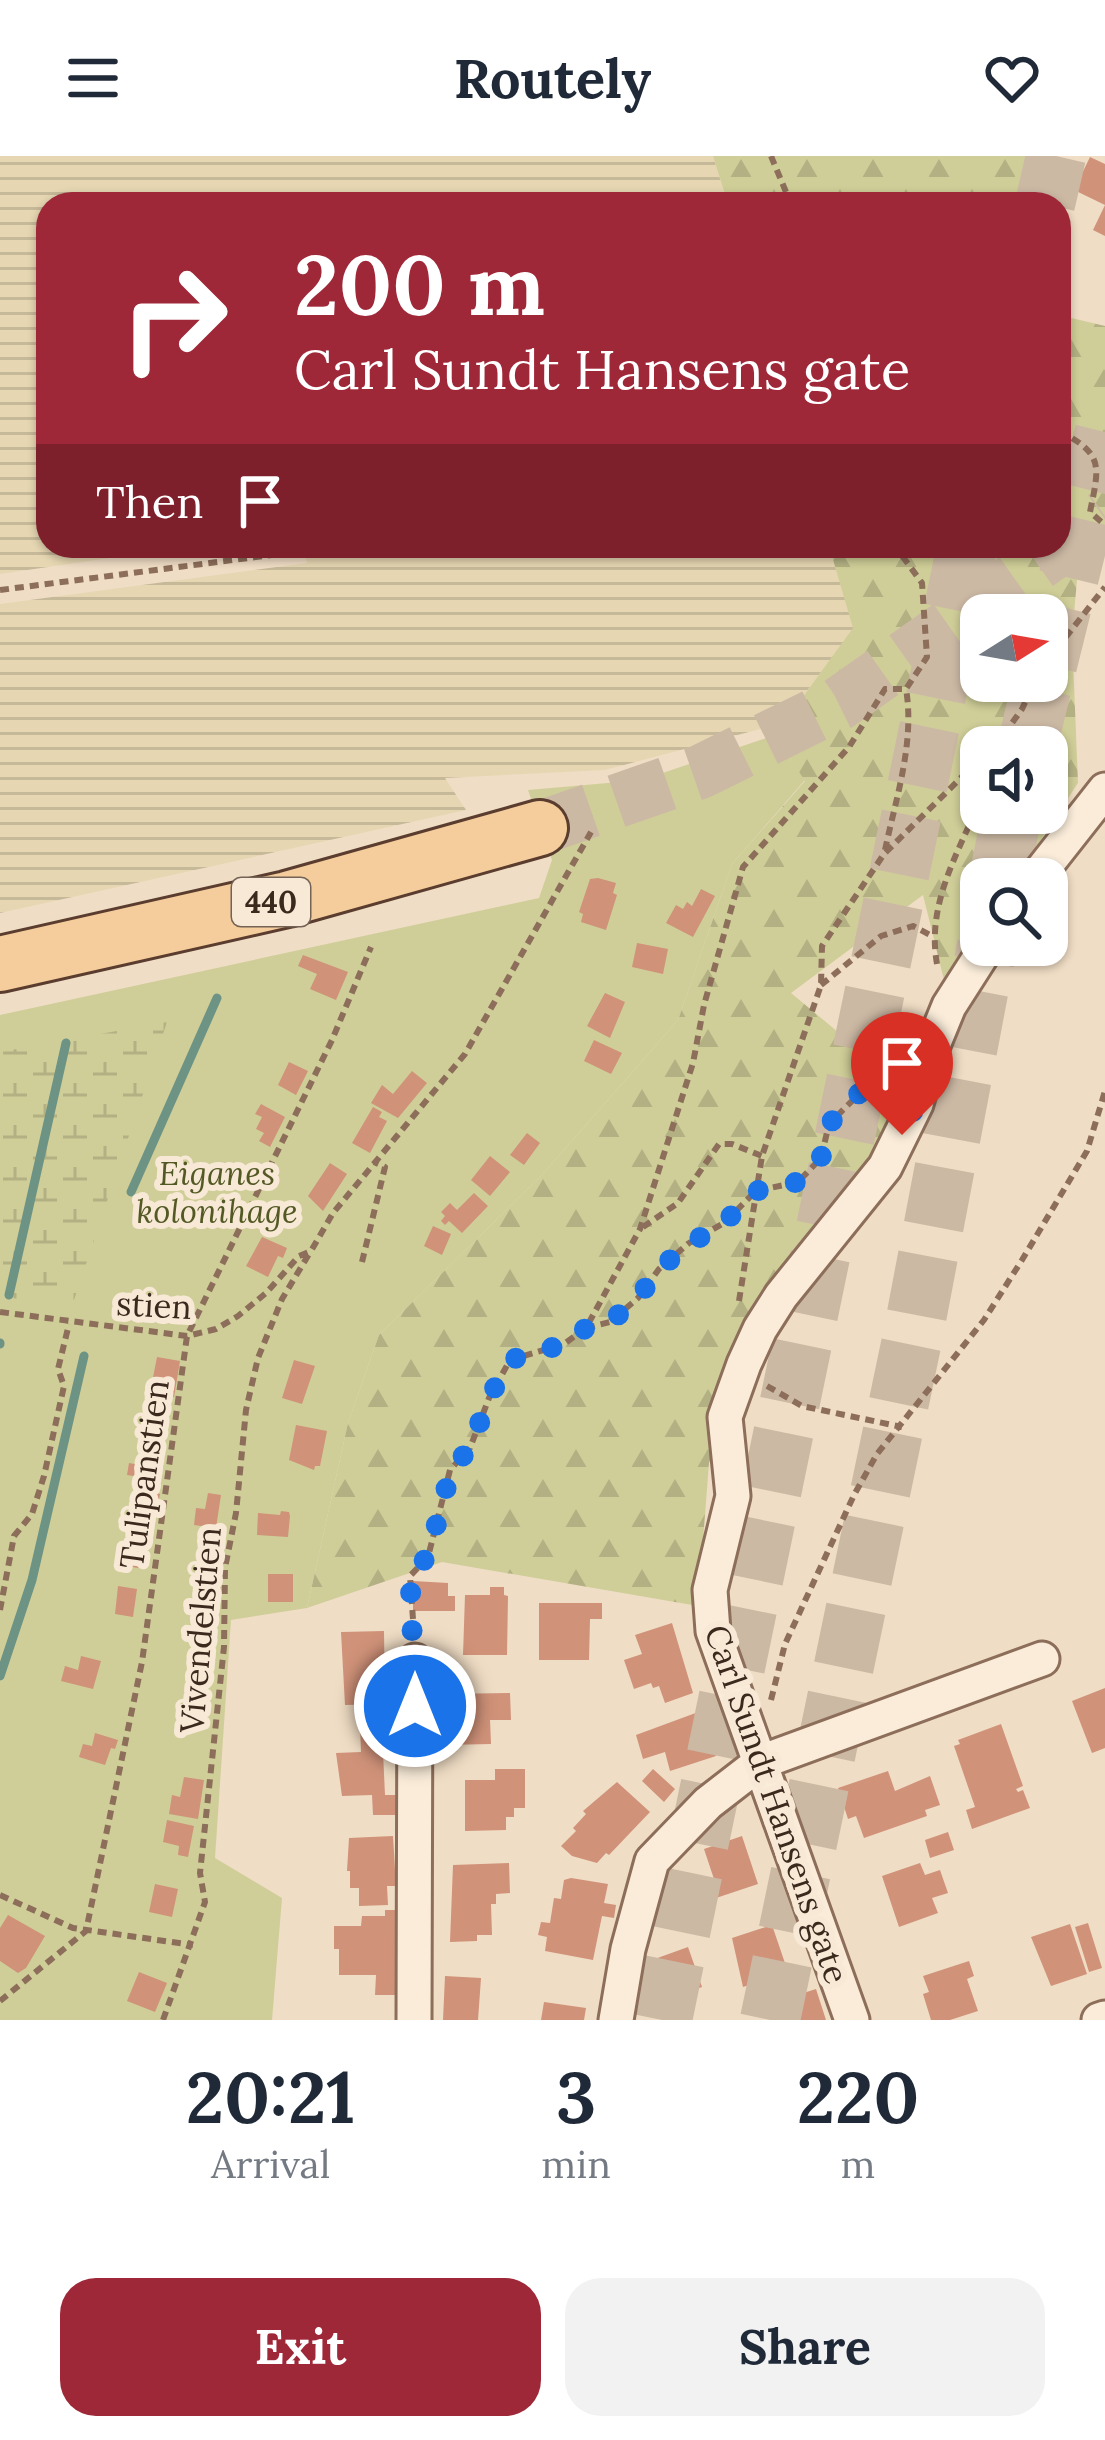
<!DOCTYPE html>
<style>
:root{--surface:#fff;--page:#f2f2f3;--text:#1f2937;--muted:#747a83;--accent:#9e2738}
body{margin:0;font-family:Lora,serif;background:var(--page);color:var(--text);height:100vh;display:flex;flex-direction:column;font-size:45px;white-space:nowrap}
*{box-sizing:border-box;margin:0}
p{font-size:39px;color:var(--muted)}
.icon{flex:none;width:66px;height:66px;fill:none;stroke:currentColor;stroke-width:2;stroke-linecap:round;stroke-linejoin:round}
.map{position:relative;height:1864px;overflow:hidden}
.details{display:flex;flex-direction:column;background:var(--surface);flex:1}
.details>*{flex:none}
.hud{position:absolute;left:36px;top:36px;width:1035px;height:366px;border-radius:36px;box-shadow:0 3px 9px #0004;background:#9e2738;color:#fff;overflow:hidden}
.needle{width:78px;rotate:79deg}
.fabs{position:absolute;left:960px;top:438px;display:grid;gap:24px}
.fabs a{display:grid;place-items:center;width:108px;height:108px;border-radius:24px;background:var(--surface);box-shadow:0 3px 9px #0004;font-size:60px}
.pin{position:absolute;display:grid;place-items:center;width:102px;height:102px;color:#fff;margin:-123px -51px;border-radius:50% 50% 50% 0;rotate:-45deg;box-shadow:0 0 12px #0007}
.pin .icon{rotate:45deg}
.me{position:absolute;width:132px;margin:-66px;rotate:0deg;stroke-linejoin:round;filter:drop-shadow(0 0 9px #0008)}
.turn{display:flex;align-items:center;gap:42px;height:252px;padding:0 60px;font-size:54px}
.turn .icon{width:156px;height:156px;stroke-width:2.5}
.turn b{display:block;font-size:84px;line-height:102px}
.then{display:flex;align-items:center;height:114px;padding:0 60px;background:#0003;gap:24px;font-size:45px}
.eta{display:flex;justify-content:space-evenly;align-items:center;height:204px;text-align:center}
.eta b{font-size:72px;font-weight:700;line-height:84px}
.cta{display:flex;gap:24px;margin-top:auto;padding:24px 60px}
.cta a{flex:1;height:138px;border-radius:36px;background:var(--accent);color:#fff;font-size:48px;font-weight:700;line-height:138px;text-align:center}
.cta a+a{background:var(--page);color:var(--text)}
header{display:flex;justify-content:space-between;align-items:center;height:156px;padding:0 60px;background:var(--surface);font-size:54px;font-weight:700}
.map>svg:first-child{display:block}
.farmland{fill:url(#farmland-rules)}
.green{fill:#cfce98}
.forest{fill:url(#forest-firs);fill-rule:evenodd}
.wetland{fill:url(#wetland-marsh)}
.lines{fill:none;stroke-linecap:round;stroke-linejoin:round}
.stream{stroke:#6d9384;stroke-width:9}
.building{fill:#d09279}
.primary-tunnel{stroke:#ccb9a4;stroke-width:54;stroke-dasharray:54 27;stroke-linecap:butt}
.motorway-tunnel{stroke:#ccb9a4;stroke-width:60;stroke-dasharray:60 30;stroke-linecap:butt}
.minor-casing{stroke:#8c6e5a;stroke-width:39}
.primary-casing{stroke:#5a3d2e;stroke-width:60}
.path{stroke:#8c6e5a;stroke-width:6;stroke-dasharray:9 6;stroke-linecap:butt}
.minor{stroke:#faecd9;stroke-width:33}
.primary{stroke:#f5cd9c;stroke-width:54}
.route{stroke:#1a73e8;stroke-width:21;stroke-dasharray:0 37.8}
.labels{text-anchor:middle;dominant-baseline:central;stroke-width:12;stroke-linejoin:round;paint-order:stroke}
.shield{fill:#f7e9d5;stroke:#746355;stroke-width:3}
.shield-label{font-size:30px;font-weight:bold;fill:#3c291e}
.park-label{font-size:33px;font-style:italic;fill:#535924;stroke:#f7e9d5}
.street-label{font-size:33px;fill:#3c291e;stroke:#f7e9d5}
</style>
<header><svg class="icon" aria-label="menu" viewBox="0 0 24 24"><path d="M4 6h16M4 12h16M4 18h16"/></svg>Routely<svg class="icon" aria-label="heart" viewBox="0 0 24 24"><path d="M12 20l-8-8c-3-5 5-10 8-4 3-6 11-1 8 4z"/></svg></header>
<div class="map">
<svg width="1105" height="1864" viewBox="0 0 1105 1864">
<defs>
<pattern id="farmland-rules" width="6" height="5" patternUnits="userSpaceOnUse" patternTransform="scale(3)"><rect width="6" height="5" fill="#e6d7b2"/><path d="M0 2.5h6" fill="none" stroke="#c6b999"/></pattern>
<pattern id="forest-firs" width="22" height="20" patternUnits="userSpaceOnUse" patternTransform="scale(3)"><rect width="22" height="20" fill="#cfce98"/><path d="M5 1l3.5 6h-7zM16 11l3.5 6h-7z" fill="#b3b183"/></pattern>
<pattern id="wetland-marsh" width="20" height="14" patternUnits="userSpaceOnUse" patternTransform="scale(3)"><rect width="20" height="14" fill="#cfce98"/><path d="M1 5h8M5 5V1M11 12h8M15 12V8" fill="none" stroke="#b3b183"/></pattern>
</defs>
<rect width="100%" height="100%" fill="#f0ddc5"/>
<!-- farmland -->
<path class="farmland" d="M0 0H713L728 48H48V390H192L0 418Z
M303 390H829L854 472 783 567 605 614 445 622 466 654 0 757V448L307 407Z"/>
<!-- green -->
<path class="green" d="M775 579 805 624 732 708 678 864 542 1019 379 1179 348 1267 307 1452 231 1464 215 1702 282 1742 272 1864H0V859L539 742 552 704 528 634 642 624Z"/>
<!-- forest -->
<path class="forest" d="M713 0H1032L1019 35 1022 48H728Z
M1059 159 1105 170V373L1080 392 1072 479 1078 627 1015 723H981V774L945 828 923 739 791 837 862 896 868 937 899 962 762 1150 709 1307 698 1450 442 1406 307 1452 348 1267 379 1179 542 1019 678 864 732 708 805 625 775 579 853 472 829 390H1059ZM981 459H1047V525H981ZM981 591H1047V657H981Z"/>
<!-- wetland -->
<path class="wetland" d="M167 866 74 1144 0 1142V896Z"/>
<g class="lines">
<!-- stream -->
<path class="stream" d="M131 1036 217 842
M9 1139 66 887
M0 1188V1187
M0 1520 32 1424 84 1200"/>
</g>
<!-- building -->
<path class="building" d="M1090 1 1105 8V80L1093 74 1105 49 1074 34Z
M598 722 616 727 613 737 617 739 606 774 581 766 583 758 579 756 590 723Z
M701 733 715 740 693 781 666 767 676 749 683 753 687 746 692 750Z
M637 787 668 793 663 818 632 811Z
M303 799 348 816 336 844 310 833 317 818 298 810Z
M605 837 625 846 610 882 587 870Z
M594 884 622 897 611 918 584 905Z
M289 906 308 915 296 939 278 929Z
M412 915 427 927 398 962 371 947 382 929 393 938Z
M261 948 285 961 270 991 259 985 264 977 256 973 262 961 255 958Z
M373 951 382 956 379 961 387 965 370 997 352 987Z
M527 977 540 987 524 1009 510 999Z
M490 1000 510 1016 490 1040 471 1024Z
M330 1007 347 1018 323 1055 308 1040Z
M474 1037 488 1050 462 1077 449 1065 445 1069 441 1065 445 1060 441 1056 450 1047 457 1054Z
M433 1070 451 1078 442 1099 424 1090Z
M262 1081 287 1092 283 1102 278 1100 268 1121 246 1110Z
M157 1201 180 1205 174 1241 150 1237Z
M294 1204 315 1210 302 1248 282 1242Z
M147 1251 166 1255V1284L142 1280Z
M296 1269 327 1275 320 1310H315L314 1314 289 1304Z
M142 1295 165 1299 160 1324 127 1319 129 1307 140 1309Z
M151 1336 160 1338 152 1377 142 1376 140 1364 136 1363 138 1354 128 1353 131 1339 150 1341Z
M208 1337 221 1339 216 1372 194 1369 196 1352 205 1353Z
M281 1355 289 1356 290 1360 288 1381 257 1379 258 1357 280 1359Z
M129 1385 149 1388 145 1413 119 1409 121 1393 128 1394Z
M268 1418H293V1446H268Z
M413 1425 448 1427V1440H455V1455H413Z
M118 1430 137 1433 133 1461 115 1458Z
M490 1431H504V1439L508 1440 507 1499H463L465 1439H490Z
M539 1447H602V1463H590L589 1504H539Z
M672 1467 693 1537 665 1547 659 1530 653 1532 651 1527 634 1533 624 1504 642 1498 635 1479Z
M384 1475 385 1548 345 1549 341 1476Z
M192 1496 211 1498 208 1531 189 1529Z
M81 1500 101 1505 93 1533 61 1525 65 1510 78 1514Z
M1105 1532V1592L1092 1597 1072 1545Z
M510 1537 511 1564H490L491 1588 444 1589 443 1538Z
M397 1551V1569L388 1570V1596H383L385 1639H400V1659H373L372 1639 342 1640 336 1597 361 1596 360 1570H371L370 1552Z
M701 1555 716 1600 670 1615 665 1596 643 1603 636 1579Z
M1001 1568 1023 1630 1016 1633 1018 1636 1023 1634 1030 1652 972 1673 966 1654 975 1651 954 1590 960 1588 958 1584Z
M95 1577 118 1584 115 1593 111 1592 105 1609 79 1601 83 1588 92 1590Z
M495 1613H525V1652H514V1661H506V1674L465 1675V1624H495Z
M653 1613 675 1633 664 1646 642 1625Z
M888 1615 895 1635 930 1620 940 1649 925 1654 927 1660 864 1682 856 1660 848 1663 838 1632Z
M184 1621 204 1624 198 1663 169 1658 172 1639 180 1641Z
M617 1626 650 1656 609 1699 606 1697 597 1707 572 1700 561 1690 576 1675 573 1672 586 1658 583 1655Z
M167 1664 194 1670 188 1701 178 1699 179 1690 163 1686Z
M948 1676 954 1694 930 1702 925 1684Z
M393 1680 396 1730H387L388 1749 359 1750V1732H350V1715H347L349 1682Z
M742 1680 758 1728 713 1743 707 1725 714 1723 704 1693Z
M509 1707 510 1737 496 1738V1748H491L492 1779H477V1785L450 1786 453 1709Z
M920 1707 925 1719 940 1714 948 1737 932 1742 938 1757 899 1771 882 1720Z
M571 1722 608 1728 604 1747 616 1749 614 1762 602 1760 593 1804 545 1795 547 1781 538 1779 541 1766 550 1767 554 1742 561 1743 564 1724Z
M155 1728 178 1733 172 1761 149 1756Z
M385 1754H395L399 1839H375L376 1819H339V1793H334V1770H361L362 1760H385Z
M8 1759 45 1780 26 1812 18 1817 0 1805V1772Z
M1088 1767 1102 1812 1089 1816 1075 1771Z
M1070 1768 1087 1818 1051 1830 1031 1781Z
M772 1769 788 1816 743 1831 732 1782Z
M688 1791 702 1831 687 1836 689 1844 668 1851 652 1804Z
M969 1805 974 1820 967 1823 978 1855 950 1864H931L923 1838 929 1836 923 1820Z
M139 1816 167 1827 155 1856 127 1845Z
M445 1820 481 1822 478 1864H443Z
M816 1833 826 1864H796L788 1842Z
M544 1846 586 1852 584 1864H541Z"/>
<g class="lines">
<!-- primary-tunnel -->
<path class="primary-tunnel" d="M540 672 700 616 840 547 1105 360"/>
<!-- motorway-tunnel -->
<path class="motorway-tunnel" d="M1045 48 1056 0
M1047 509 1105 275
M1027 591 1043 525
M999 723 1012 657
M662 1864 967 390
M770 1864 913 1179 987 789"/>
<!-- minor casing -->
<g class="minor-casing">
<path id="minor" d="M1035 723 1105 634
M414 1864 415 1505
M616 1864 628 1793 652 1705 708 1647 761 1606 1042 1503
M852 1864 713 1475 710 1434 733 1340 725 1261 744 1208 760 1173 781 1140 885 1011 916 948 931 894 949 850 988 789
M1099 1864 1105 1862"/>
</g>
<!-- primary casing -->
<g class="primary-casing">
<path id="primary" d="M0 808 287 743 540 672"/>
</g>
<!-- path -->
<path class="path" d="M771 0 791 48
M1059 275C1105 298 1099 311 1090 356L1105 369
M0 434 342 390
M1047 505 1105 431
M995 591 1022 553 1035 525
M885 694C896 642 915 586 906 533L927 501 922 427 895 390
M937 808C926 747 959 696 981 642
M821 829 881 780 913 770 932 780
M643 1071 678 1047 719 988H732L762 1000
M362 1106 385 1011 374 1006
M739 1145 762 1000 821 829 822 790 884 698 981 602
M0 1156 187 1180 216 1173 238 1160 266 1137 299 1100 311 1095 333 1057 465 898 591 676
M586 1172 610 1166 638 1142 659 1113 689 1087 724 1067 756 1035 798 1026 821 1002 829 968 888 909 898 905
M767 1230 802 1250 902 1271
M0 1454 14 1380 32 1358 44 1320 64 1230 58 1213 69 1168
M414 1478 410 1420 428 1401 450 1314 470 1292 489 1242 510 1204 564 1188 586 1172 640 1073 693 907 704 849 743 711 849 591 885 533H906
M771 1544 785 1488 854 1339 877 1298 984 1164 1022 1104 1087 995 1105 935
M0 1739 73 1772 193 1789
M0 1845 86 1775 142 1506 187 1180 332 884 371 791
M163 1864 205 1746 200 1717 224 1491 225 1412 236 1357 246 1254 258 1202 282 1143 309 1098"/>
<!-- minor -->
<use href="#minor" class="minor"/>
<!-- primary -->
<use href="#primary" class="primary"/>
</g>
<g class="lines">
<!-- route -->
<path class="route" d="M415 1550 410 1420 428 1400 451 1314 470 1292 489 1242 510 1204 564 1188 586 1172 610 1166 638 1142 659 1113 689 1088 724 1067 756 1035 798 1026 821 1002 829 968 888 908 931 894 916 948 902 979"/>
</g>
<g class="labels">
<!-- shield labels -->
<rect class="shield" x="232" y="722" width="78" height="48" rx="9"/>
<g class="shield-label">
<text x="271" y="746">440</text>
</g>
<!-- park labels -->
<g class="park-label">
<text x="217" y="1017">Eiganes<tspan x="217" dy="38">kolonihage</tspan></text>
</g>
<!-- street labels -->
<g class="street-label">
<text transform="translate(154 1149) rotate(3)">stien</text>
<text transform="translate(144 1318) rotate(-82)">Tulipanstien</text>
<text transform="translate(200 1474) rotate(-85)">Vivendelstien</text>
<text transform="translate(777 1648) rotate(71)">Carl Sundt Hansens gate</text>
</g>
</g>
</svg>
<div class="fabs">
<a><svg class="needle" viewBox="-14 -14 28 28"><path d="M0-13l5 13h-10z" fill="#e53935"/><path d="M0 13l5-13h-10z" fill="#747a83"/></svg></a>
<a><svg class="icon" aria-label="sound" viewBox="0 0 24 24"><path d="M4 9h4l5-4v14l-5-4H4zM17 9q2 3 0 6"/></svg></a>
<a><svg class="icon" aria-label="search" viewBox="0 0 24 24"><circle cx="10" cy="10" r="6"/><path d="M15 15l6 6"/></svg></a>
</div>
<div class="pin" style="left:902px;top:979px;background:#d93025"><svg class="icon" aria-label="arrive" viewBox="0 0 24 24"><path d="M6 21V4h12l-3 4 3 4H6"/></svg></div>
<svg class="me" style="left:415px;top:1550px" viewBox="-20 -20 40 40"><circle r="17" fill="#1a73e8" stroke="#fff" stroke-width="3"/><path d="M0-11L8 9 0 5-8 9z" fill="#fff"/></svg>
<div class="hud">
<div class="turn"><svg class="icon" aria-label="right" viewBox="0 0 24 24"><path d="M7 20v-9h11M14 6l5 5-5 5"/></svg><div><b>200 m</b>Carl Sundt Hansens gate</div></div>
<div class="then">Then<svg class="icon" aria-label="arrive" viewBox="0 0 24 24"><path d="M6 21V4h12l-3 4 3 4H6"/></svg></div>
</div>
</div>
<section class="details">
<div class="eta">
<div><b>20:21</b><p>Arrival</p></div>
<div><b>3</b><p>min</p></div>
<div><b>220</b><p>m</p></div>
</div>
<div class="cta"><a>Exit</a><a>Share</a></div>
</section>
